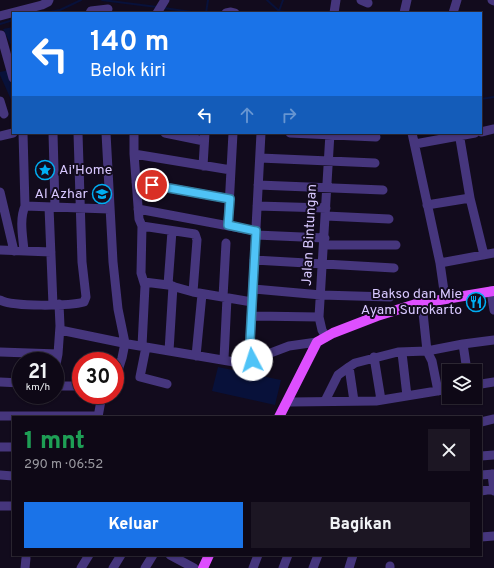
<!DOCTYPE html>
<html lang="id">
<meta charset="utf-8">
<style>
:root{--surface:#0e0816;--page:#1c1623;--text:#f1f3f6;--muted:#9b9aa1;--line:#2e2935;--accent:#1a73e8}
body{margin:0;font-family:Overpass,sans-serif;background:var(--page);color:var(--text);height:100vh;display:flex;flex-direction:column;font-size:15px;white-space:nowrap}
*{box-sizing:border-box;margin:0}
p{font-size:13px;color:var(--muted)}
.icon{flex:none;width:22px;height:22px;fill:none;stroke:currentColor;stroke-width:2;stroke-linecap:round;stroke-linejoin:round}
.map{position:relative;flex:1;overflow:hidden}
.panel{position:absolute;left:12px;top:416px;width:470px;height:140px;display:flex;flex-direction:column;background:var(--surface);border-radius:0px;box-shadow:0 1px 3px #0004,0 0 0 1px var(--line)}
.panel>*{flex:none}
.hud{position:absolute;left:12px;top:12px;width:470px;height:122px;border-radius:0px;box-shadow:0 1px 3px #0004,0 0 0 1px var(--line);background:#1a73e8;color:#fff;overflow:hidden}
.tools{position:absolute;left:442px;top:364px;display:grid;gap:8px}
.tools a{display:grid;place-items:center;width:40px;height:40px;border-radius:0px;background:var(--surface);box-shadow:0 1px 3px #0004,0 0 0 1px var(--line);font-size:20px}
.speed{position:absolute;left:12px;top:352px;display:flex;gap:8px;font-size:20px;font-weight:700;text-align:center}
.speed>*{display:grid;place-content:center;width:52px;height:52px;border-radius:50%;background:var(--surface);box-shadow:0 1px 3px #0004,0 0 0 1px var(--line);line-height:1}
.speed small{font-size:10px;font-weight:400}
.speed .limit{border:6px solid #d22;background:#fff;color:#111}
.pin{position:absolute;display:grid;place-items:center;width:34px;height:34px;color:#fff;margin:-17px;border:2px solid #fff;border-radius:50%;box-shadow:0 1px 4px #0007}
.me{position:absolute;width:44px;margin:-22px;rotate:355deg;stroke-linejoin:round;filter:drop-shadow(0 0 3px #0008)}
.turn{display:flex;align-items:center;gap:14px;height:84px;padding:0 12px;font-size:18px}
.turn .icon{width:52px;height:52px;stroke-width:2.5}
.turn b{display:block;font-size:28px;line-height:34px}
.lanes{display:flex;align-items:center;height:38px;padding:0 12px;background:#0003;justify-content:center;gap:20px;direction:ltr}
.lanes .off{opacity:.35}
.round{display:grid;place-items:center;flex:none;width:42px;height:42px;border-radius:0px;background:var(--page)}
.head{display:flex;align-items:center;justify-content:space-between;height:68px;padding:0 12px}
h1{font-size:24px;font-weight:800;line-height:30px;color:#1e9e55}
.button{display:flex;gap:8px;margin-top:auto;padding:8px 12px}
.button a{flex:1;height:46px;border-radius:0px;background:var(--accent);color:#fff;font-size:16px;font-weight:800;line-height:46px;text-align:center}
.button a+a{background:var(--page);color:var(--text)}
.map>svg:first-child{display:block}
.water{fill:#08113a}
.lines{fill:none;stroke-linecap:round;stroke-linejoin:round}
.stream{stroke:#08113a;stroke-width:2}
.minor{stroke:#46367d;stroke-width:9}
.major{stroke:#de4fff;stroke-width:10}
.route-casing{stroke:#337fa1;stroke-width:10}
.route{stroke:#4fc3f7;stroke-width:7}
.labels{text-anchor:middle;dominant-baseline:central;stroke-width:4;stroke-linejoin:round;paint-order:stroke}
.poi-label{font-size:14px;fill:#d8c8ff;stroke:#120b1d;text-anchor:end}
.street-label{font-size:14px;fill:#d8c8ff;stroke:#120b1d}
</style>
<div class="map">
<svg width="494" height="568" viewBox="0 0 494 568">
<rect width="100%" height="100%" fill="#120b1d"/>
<!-- water -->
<path class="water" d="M13 27V49L3 29Z
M13 69V104L0 75V72Z
M218 367 281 380 275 405 212 391Z"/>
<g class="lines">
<!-- stream -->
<path class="stream" d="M102 0 157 7
M267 0 279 11 283 0
M164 8 198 13
M279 11 292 13
M45 13 60 10 81 0
M206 13 208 0
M0 24 13 20
M481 99 494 97"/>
<!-- minor -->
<path class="minor" d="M361 0 368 3
M492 0 494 1
M90 13 91 11 108 9
M157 13 165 0
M226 13 231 12 235 13
M334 13 336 0
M404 13 407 0
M453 13 457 0
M0 16 42 5 48 2 49 0
M1 35 13 78
M0 101 4 114
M481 132 494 129
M23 133 25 206 109 209
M53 133 55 207
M106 133 113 262 118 309 125 343 122 358 115 380
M134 133V154L139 219 142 226 141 273 145 286 142 346
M165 133 204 141
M290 133 376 137
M412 133 440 263 445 298
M459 133 470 198 484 255
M0 136 13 133
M415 144 475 133
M134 154 231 170
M260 158 375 163
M203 166 205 133
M136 182 230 199
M258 185 383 190
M0 192 14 251
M427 205 470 198
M257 206 326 208
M49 207 53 305
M138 209 256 231
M326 216 389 219
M228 225 233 133
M142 226 195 234 197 240 193 292
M256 235 325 238
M324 245H396
M0 250 51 252
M24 251C23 237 19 220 25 206
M254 260 394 268
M440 263 494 253
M144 282 168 285 193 292 252 302
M168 285 172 231
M253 289 321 295 390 297
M491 291 494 310
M223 297 226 243
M0 300C12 307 70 306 84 302L86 297 82 262 78 133
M422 303 427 351 432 361 438 391
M252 316 319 317
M60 330 128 344 240 363 252 360 289 346 317 342
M326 337 322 330 319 317 330 133
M463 344 467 371
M146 347 140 377 167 384
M169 351 173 286
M0 352 58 354 56 364 57 386
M402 353 407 396
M58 354 60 326 59 304
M196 356 202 294
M374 357 381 400
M224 359 227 298
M252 360 250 341 261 133
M349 367 354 401
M0 382 21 383
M475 385 494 382
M55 386H81
M325 401 338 375 349 367 355 363 398 352 427 351 463 344 494 340
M290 402 376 401 449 389
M0 416H98
M98 417 102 395
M481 422 494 419
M0 447H13
M481 456 494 455
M492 474 494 491
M0 475 13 476
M481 475 494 474
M481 491 494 489
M0 506H13
M481 537 494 536
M170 555 194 568
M25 568 26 558
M81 568 89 555
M113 568 121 555
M145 568 153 555
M253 568 258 555
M283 568 288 555
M313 568 318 555
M349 568 353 555
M390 568V566"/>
<!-- major -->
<path class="major" d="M279 417 317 342 333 333 377 316 416 304 494 291
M203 568 209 555"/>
</g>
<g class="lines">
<!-- route casing -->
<g class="route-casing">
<path id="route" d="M152 185 230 199 228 225 256 231 250 341 252 360"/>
</g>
<!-- route -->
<use href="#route" class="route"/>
</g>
<!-- icons -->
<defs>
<g id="sight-ring" transform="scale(1)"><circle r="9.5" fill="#120b1d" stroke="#00aef3" stroke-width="1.5"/><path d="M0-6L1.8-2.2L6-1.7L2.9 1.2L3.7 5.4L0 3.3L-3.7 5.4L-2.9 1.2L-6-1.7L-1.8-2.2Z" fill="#00aef3"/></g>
<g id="school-ring" transform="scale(1)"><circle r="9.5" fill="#120b1d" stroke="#00aef3" stroke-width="1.5"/><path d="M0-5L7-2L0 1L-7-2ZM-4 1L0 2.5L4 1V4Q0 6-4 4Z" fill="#00aef3"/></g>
<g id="restaurant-ring" transform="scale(1)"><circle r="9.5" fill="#120b1d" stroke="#00aef3" stroke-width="1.5"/><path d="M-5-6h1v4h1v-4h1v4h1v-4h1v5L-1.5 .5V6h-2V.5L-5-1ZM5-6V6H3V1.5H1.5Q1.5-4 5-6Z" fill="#00aef3"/></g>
</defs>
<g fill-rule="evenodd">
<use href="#sight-ring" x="45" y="170"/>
<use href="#school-ring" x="102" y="194"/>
<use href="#restaurant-ring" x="476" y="302"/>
</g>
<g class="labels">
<!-- poi labels -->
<g class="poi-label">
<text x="59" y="170" text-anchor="start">Ai'Home</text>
<text x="88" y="194">Al Azhar</text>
<text x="462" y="294">Bakso dan Mie<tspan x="462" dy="16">Ayam Surokarto</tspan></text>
</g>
<!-- street labels -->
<g class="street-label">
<text transform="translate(310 235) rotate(-87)">Jalan Bintungan</text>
</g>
</g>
</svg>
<div class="tools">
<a><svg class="icon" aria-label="layers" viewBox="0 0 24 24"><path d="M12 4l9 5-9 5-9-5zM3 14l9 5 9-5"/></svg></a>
</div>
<div class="speed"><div>21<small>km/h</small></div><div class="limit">30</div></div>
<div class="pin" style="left:152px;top:185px;background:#d93025"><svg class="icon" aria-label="arrive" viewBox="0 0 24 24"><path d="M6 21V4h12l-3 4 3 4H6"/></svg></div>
<svg class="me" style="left:252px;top:360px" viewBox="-20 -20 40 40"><circle r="19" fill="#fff"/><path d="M0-13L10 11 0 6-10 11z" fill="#4fc3f7"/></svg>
<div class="hud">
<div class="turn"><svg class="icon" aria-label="left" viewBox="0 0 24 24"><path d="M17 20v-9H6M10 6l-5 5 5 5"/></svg><div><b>140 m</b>Belok kiri</div></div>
<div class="lanes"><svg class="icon" aria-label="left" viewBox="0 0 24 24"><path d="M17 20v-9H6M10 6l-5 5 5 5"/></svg><svg class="icon off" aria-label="ahead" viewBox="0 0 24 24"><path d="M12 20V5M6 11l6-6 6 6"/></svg><svg class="icon off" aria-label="right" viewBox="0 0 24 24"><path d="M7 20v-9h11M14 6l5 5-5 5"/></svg></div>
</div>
<section class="panel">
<div class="head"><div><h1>1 mnt</h1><p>290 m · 06:52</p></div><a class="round"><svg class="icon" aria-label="close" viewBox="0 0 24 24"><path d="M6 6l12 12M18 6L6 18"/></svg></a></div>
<div class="button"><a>Keluar</a><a>Bagikan</a></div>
</section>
</div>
